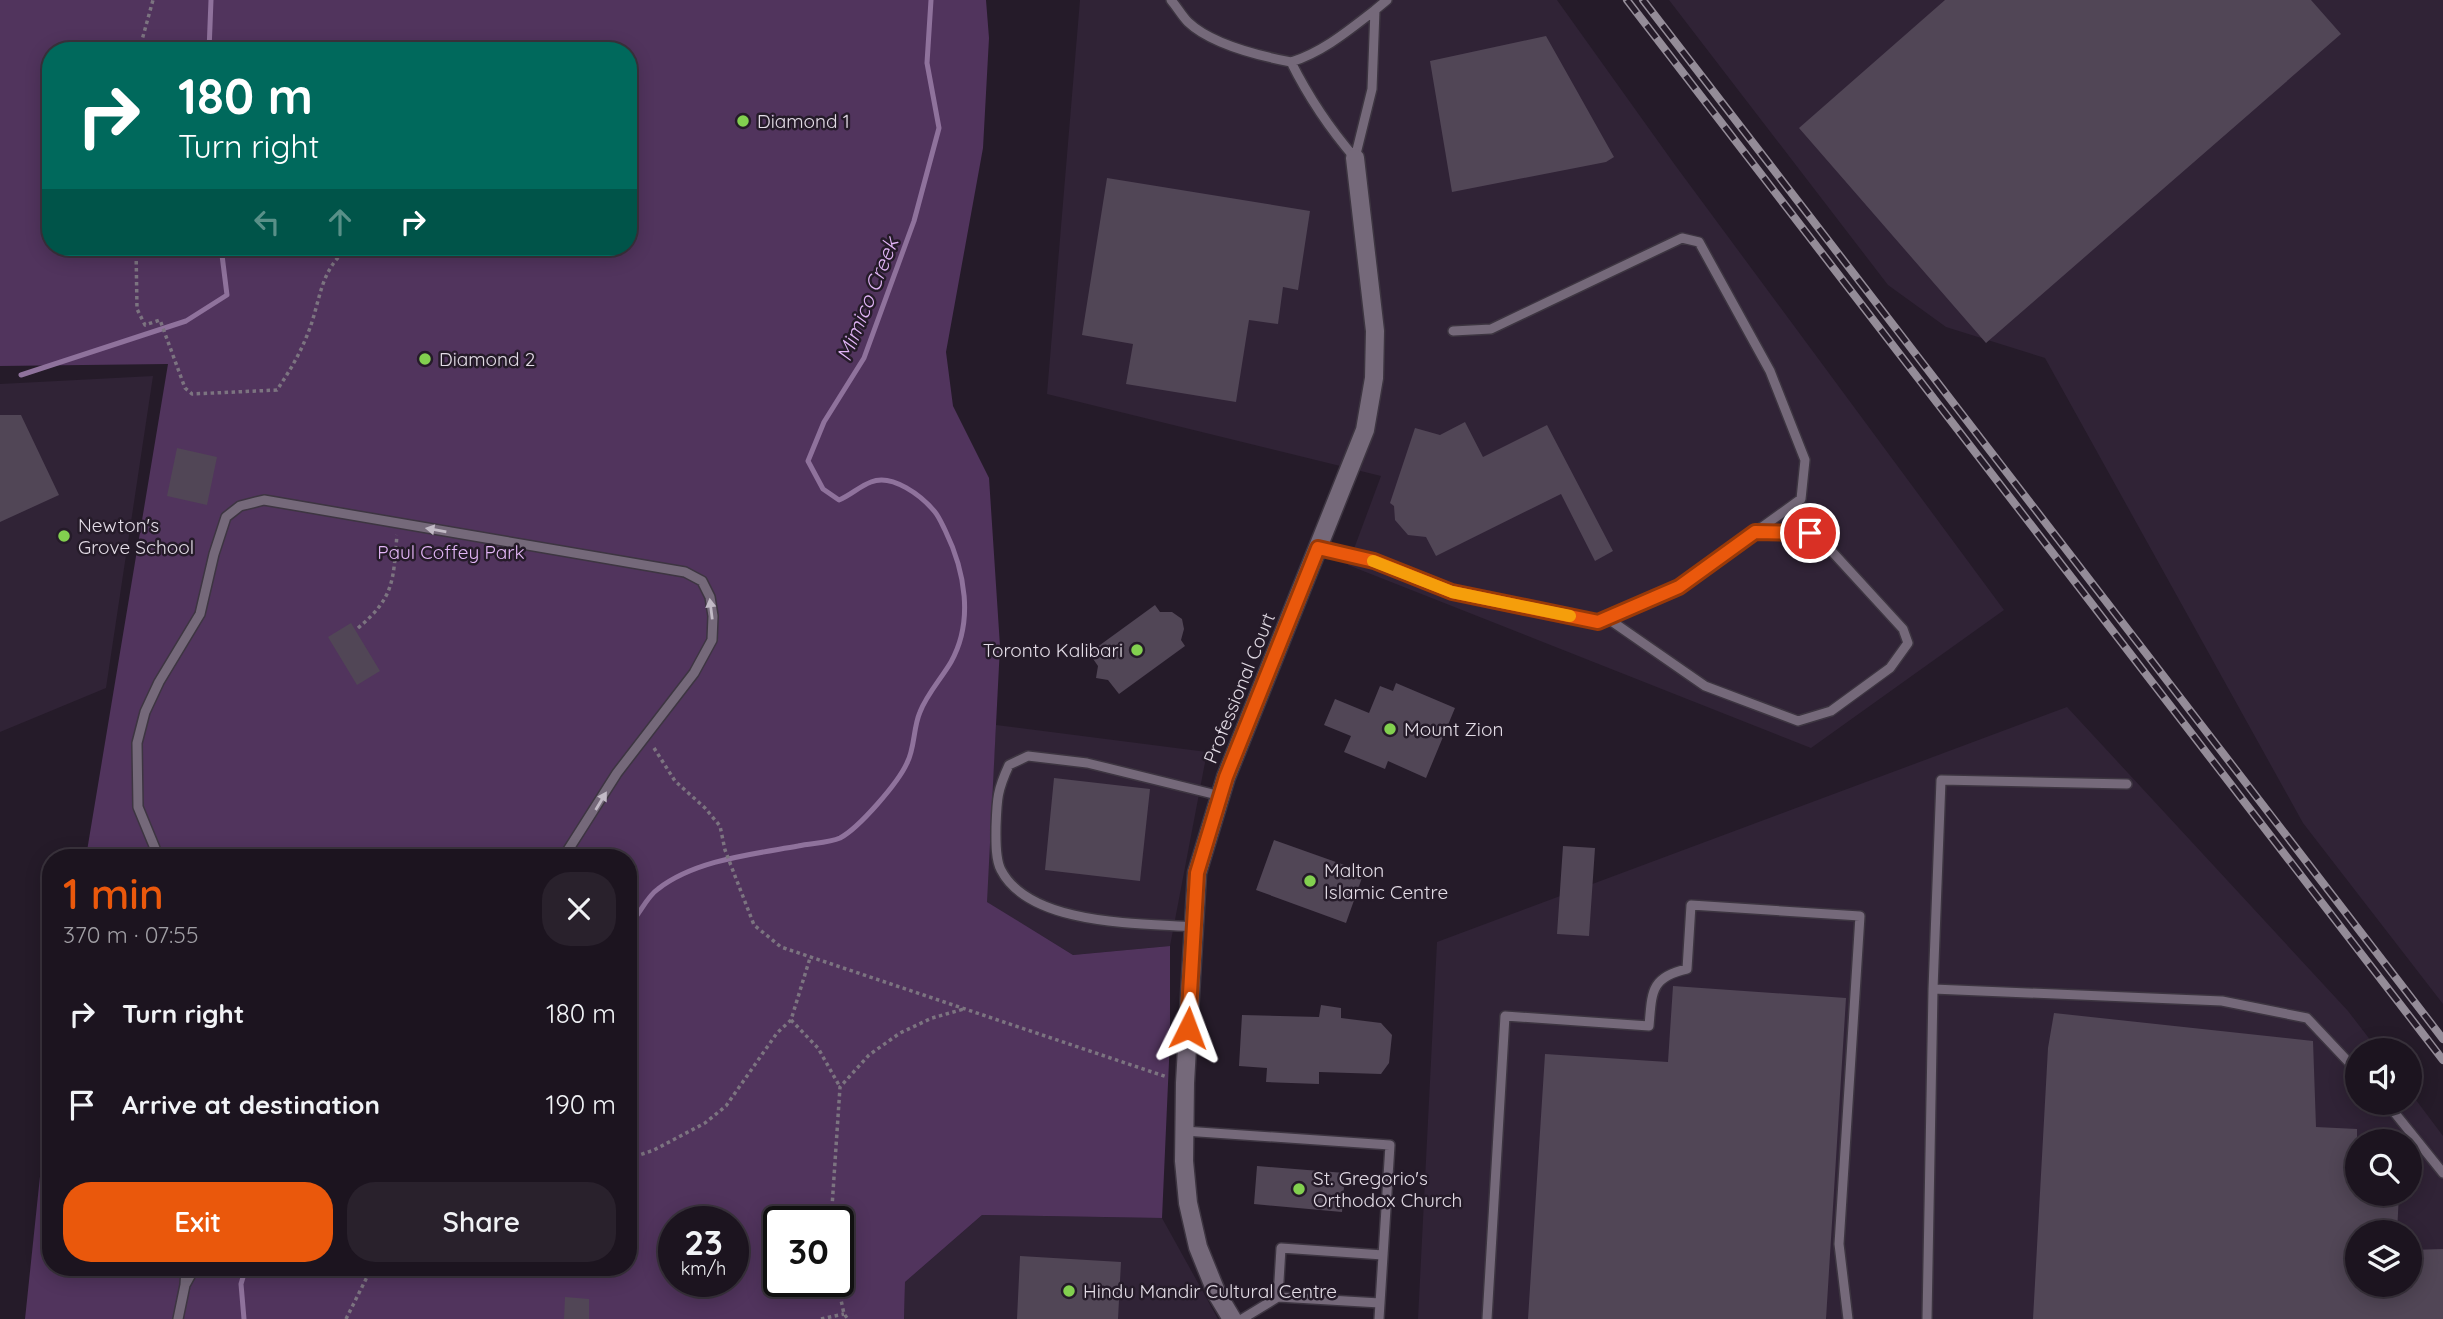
<!DOCTYPE html>
<meta charset="utf-8">
<style>
:root{--surface:#1c141f;--page:#29212c;--text:#f1f3f6;--muted:#a09ea4;--line:#3a333d;--accent:#ea580c}
body{margin:0;font-family:Quicksand,sans-serif;background:var(--page);color:var(--text);height:100vh;display:flex;flex-direction:column;font-size:26px;white-space:nowrap}
*{box-sizing:border-box;margin:0}
p{font-size:23px;color:var(--muted)}
.icon{flex:none;width:38px;height:38px;fill:none;stroke:currentColor;stroke-width:2;stroke-linecap:round;stroke-linejoin:round}
.map{position:relative;flex:1;overflow:hidden}
.drawer{position:absolute;left:42px;top:849px;width:595px;height:427px;display:flex;flex-direction:column;background:var(--surface);border-radius:28px;box-shadow:0 4px 18px #0003,0 0 0 2px var(--line)}
.drawer>*{flex:none}
.guide{position:absolute;left:42px;top:42px;width:595px;height:214px;border-radius:28px;box-shadow:0 4px 18px #0003,0 0 0 2px var(--line);background:#00695c;color:#fff;overflow:hidden}
.fabs{position:absolute;left:2345px;top:1038px;display:grid;gap:14px}
.fabs a{display:grid;place-items:center;width:77px;height:77px;border-radius:50%;background:var(--surface);box-shadow:0 4px 18px #0003,0 0 0 2px var(--line);font-size:35px}
.speed{position:absolute;left:658px;top:1206px;display:flex;gap:14px;font-size:35px;font-weight:700;text-align:center}
.speed>*{display:grid;place-content:center;width:91px;height:91px;border-radius:50%;background:var(--surface);box-shadow:0 4px 18px #0003,0 0 0 2px var(--line);line-height:1}
.speed small{font-size:18px;font-weight:400}
.speed .limit{border:4px solid #111;border-radius:10px;background:#fff;color:#111}
.pin{position:absolute;display:grid;place-items:center;width:60px;height:60px;color:#fff;margin:-30px;border:4px solid #fff;border-radius:50%;box-shadow:0 2px 7px #0007}
.me{position:absolute;width:77px;margin:-38px;rotate:3deg;stroke-linejoin:round;filter:drop-shadow(0 0 5px #0008)}
.turn{display:flex;align-items:center;gap:24px;height:147px;padding:0 21px;font-size:32px}
.turn .icon{width:91px;height:91px;stroke-width:2.5}
.turn b{display:block;font-size:49px;line-height:60px}
.lanes{display:flex;align-items:center;height:66px;padding:0 21px;background:#0003;justify-content:center;gap:35px;direction:ltr}
.lanes .off{opacity:.35}
.round{display:grid;place-items:center;flex:none;width:74px;height:74px;border-radius:28px;background:var(--page)}
.head{display:flex;align-items:center;justify-content:space-between;height:119px;padding:0 21px}
h1{font-size:42px;font-weight:600;line-height:52px;color:var(--accent)}
.action{display:flex;gap:14px;margin-top:auto;padding:14px 21px}
.action a{flex:1;height:80px;border-radius:28px;background:var(--accent);color:#fff;font-size:28px;font-weight:600;line-height:80px;text-align:center}
.action a+a{background:var(--page);color:var(--text)}
ul{padding:0;list-style:none}
li{display:flex;align-items:center;gap:21px;height:91px;padding:0 21px}
li div{flex:1}
li b{display:block;font-size:26px}
li em{font-style:normal}
.map>svg:first-child{display:block}
.built{fill:#302336;fill-rule:evenodd}
.green{fill:#51345d;fill-rule:evenodd}
.lines{fill:none;stroke-linecap:round;stroke-linejoin:round}
.stream{stroke:#8f729c;stroke-width:5}
.building{fill:#514656}
.lane-casing{stroke:#3d3541;stroke-width:12}
.street-casing{stroke:#3d3541;stroke-width:21}
.path{stroke:#7c7480;stroke-width:3.5;stroke-dasharray:3.5 3.5;stroke-linecap:butt}
.lane{stroke:#75697a;stroke-width:9}
.street{stroke:#75697a;stroke-width:18}
.rail-casing{stroke:#948c98;stroke-width:8}
.rail{stroke:#251b29;stroke-width:5;stroke-dasharray:16;stroke-linecap:butt}
.oneway{fill:#c2bac6}
.route-casing{stroke:#983908;stroke-width:18}
.route{stroke:#ea580c;stroke-width:12}
.slow{stroke:#f59e0b;stroke-width:12}
.poi-dot{fill:#82d04f;stroke:#251b29;stroke-width:2.5}
.labels{text-anchor:middle;dominant-baseline:central;stroke-width:5;stroke-linejoin:round;paint-order:stroke}
.poi-label{font-size:19px;fill:#e3dce6;stroke:#251b29;text-anchor:start}
.park-label{font-size:19px;fill:#e3b6f7;stroke:#251b29}
.street-label{font-size:19px;fill:#e3dce6;stroke:#251b29}
.water-label{font-size:21px;font-style:italic;fill:#e1b5f6;stroke:#251b29}
</style>
<div class="map">
<svg width="2443" height="1319" viewBox="0 0 2443 1319">
<rect width="100%" height="100%" fill="#251b29"/>
<!-- built -->
<path class="built" d="M1080 0H1557L1675 165 2004 610 1811 748 1348 565 1381 476 1047 394Z
M1669 0H2443V1004L2303 823 2045 358 1946 327 1888 285Z
M153 376 106 688 0 732V384Z
M2067 707 2348 1011 2378 1050H2357V1102H2410V1092L2443 1136V1319H1418L1437 942ZM2357 1141H2410V1194H2357ZM2357 1232H2410V1284H2357Z
M996 725 1207 752 1170 946 1073 955 985 901Z
M982 1215 1162 1218 1218 1319H904L905 1282Z"/>
<!-- green -->
<path class="green" d="M0 0H986L989 38 983 148 946 352 953 406 989 478 1000 646 987 902 1073 955 1170 946V1039L1162 1218 982 1215 905 1282 904 1319H25L51 1072V1267H628V858L86 857 168 364 0 366ZM51 51H628V247H51ZM674 1222H733V1281H674ZM779 1222H838V1281H779Z"/>
<g class="lines">
<!-- stream -->
<path class="stream" d="M209 51 211 0
M21 375 186 321 227 295 221 247
M628 926C640 915 646 897 658 889 695 860 754 854 798 846 811 843 829 843 840 838 859 828 898 783 907 763 915 748 913 728 920 712 927 694 941 679 951 662 974 621 965 571 945 530 942 524 939 517 935 512 922 496 892 473 871 482 860 486 851 495 839 500L823 489 808 461 824 422 864 358 914 221 939 128 927 63 931 0
M244 1319 241 1284 246 1267"/>
</g>
<!-- building -->
<path class="building" d="M1945 0H2311L2341 34 1986 343 1799 128Z
M1546 36 1614 157 1606 162 1452 192 1430 61Z
M1107 178 1310 211 1298 290 1283 287 1278 324 1249 320 1236 402 1126 384 1133 344 1082 335Z
M0 415H21L59 495 0 522Z
M1465 422 1483 457 1547 425 1613 551 1595 561 1561 494 1436 556 1426 537 1408 535 1395 520 1394 506 1390 503 1415 428 1440 435Z
M177 448 217 457 207 505 167 496Z
M1155 605 1160 612H1172L1182 619 1184 629 1181 640 1185 646 1119 694 1108 680 1096 678 1098 666 1089 653Z
M351 623 380 671 357 685 328 637Z
M1396 683 1455 708 1426 778 1388 761 1385 769 1344 752 1351 736 1324 725 1335 699 1369 713 1380 686 1393 691Z
M1054 778 1150 789 1140 881 1045 870Z
M1274 840 1364 872 1346 923 1256 890Z
M1563 846 1595 848 1589 936 1557 934Z
M1673 986 1846 998 1826 1319H1528L1545 1054 1668 1062Z
M1321 1005 1341 1008V1018L1381 1023 1392 1035 1389 1063 1381 1074 1319 1072V1084L1266 1082 1267 1068 1239 1066 1242 1015 1319 1017Z
M2054 1013 2313 1041 2316 1127 2357 1129V1194H2399L2397 1232H2357V1284H2410V1250L2443 1249V1319H2033L2048 1048Z
M1257 1166 1345 1173 1342 1212 1254 1204Z
M1020 1256 1121 1262 1118 1319H1017Z
M565 1297 589 1299V1319H564Z"/>
<g class="lines">
<!-- lane casing -->
<g class="lane-casing">
<path id="lane" d="M1171 0C1177 7 1182 16 1188 22 1212 45 1260 56 1291 62
M1355 158C1329 128 1309 98 1291 62 1323 52 1349 30 1375 10
M1355 158 1372 89 1375 10 1387 0
M1318 548 1374 561 1452 592 1598 622 1679 587 1801 499 1805 460 1770 371 1699 242 1682 238 1491 329 1453 331
M1607 618 1705 686 1798 721 1831 711 1890 668 1908 643 1903 629 1826 545 1810 533 1755 532
M159 858 138 807 137 743 145 712 159 682 200 614 214 554 226 517 240 506 264 500 685 572 702 581 710 597 713 616 712 640 694 673 617 773 563 858
M1194 927C1140 923 1030 926 1001 870 995 859 996 839 996 827 997 799 997 791 1009 765L1028 756 1087 763 1221 796
M1933 989 2222 1001 2307 1018 2357 1071
M2386 1102 2443 1173
M1184 1131 1390 1145 1379 1319
M186 1267 185 1285 195 1267
M1380 1303 1278 1297 1281 1248 1383 1255
M178 1319 185 1285
M1242 1319 1278 1297
M1487 1319 1505 1016 1649 1026C1652 993 1650 977 1687 969L1691 905 1860 916 1839 1244 1848 1319
M1927 1319 1933 989 1941 780 2127 784"/>
</g>
<!-- street casing -->
<g class="street-casing">
<path id="street" d="M1232 1319 1217 1294 1198 1247 1188 1203 1184 1161 1185 1083 1197 873 1226 777 1365 430 1374 378 1375 331 1355 158"/>
</g>
<!-- path -->
<path class="path" d="M139 51 153 0
M136 247 137 309 145 325 160 320 185 388 192 394 277 390C289 372 300 354 308 333 321 301 319 269 350 247
M358 628C395 597 393 580 397 535
M654 748 675 781 705 808 720 826 725 850 754 925 781 947 1167 1077
M791 1020 818 1048 840 1087
M628 1159 654 1150 705 1123 726 1106 777 1033 791 1020 810 958
M831 1222 840 1087 869 1055 900 1033 932 1018 964 1009
M837 1281 844 1314 848 1319
M346 1319 372 1267
M821 1319 844 1314"/>
<!-- lane -->
<use href="#lane" class="lane"/>
<!-- street -->
<use href="#street" class="street"/>
<!-- rail casing -->
<g class="rail-casing">
<path id="rail" d="M1627 0 2443 1060
M1643 0 2443 1039"/>
</g>
<!-- rail -->
<use href="#rail" class="rail"/>
</g>
<!-- one-way arrows -->
<defs><path id="oneway-solid" d="M-6-.8H1V-3.2L6.5 0L1 3.2V.8H-6Z" transform="scale(1.75)"/></defs>
<g class="oneway">
<use href="#oneway-solid" transform="translate(436 530) rotate(-170)"/>
<use href="#oneway-solid" transform="translate(711 609) rotate(-97)"/>
<use href="#oneway-solid" transform="translate(601 801) rotate(-59)"/>
</g>
<g class="lines">
<!-- route casing -->
<g class="route-casing">
<path id="route" d="M1188 1028 1197 873 1226 777 1318 548 1374 561 1452 592 1598 622 1679 587 1755 532 1810 533"/>
</g>
<!-- route -->
<use href="#route" class="route"/>
<!-- slow -->
<path class="slow" d="M1373 561 1452 592 1570 616"/>
</g>
<!-- markers -->
<g class="poi-dot">
<circle cx="743" cy="121" r="7"/>
<circle cx="425" cy="359" r="7"/>
<circle cx="64" cy="536" r="7"/>
<circle cx="1137" cy="650" r="7"/>
<circle cx="1390" cy="729" r="7"/>
<circle cx="1310" cy="881" r="7"/>
<circle cx="1299" cy="1189" r="7"/>
<circle cx="1069" cy="1291" r="7"/>
</g>
<g class="labels">
<!-- poi labels -->
<g class="poi-label">
<text x="757" y="121">Diamond 1</text>
<text x="439" y="359">Diamond 2</text>
<text x="78" y="525">Newton's<tspan x="78" dy="22">Grove School</tspan></text>
<text x="1123" y="650" text-anchor="end">Toronto Kalibari</text>
<text x="1404" y="729">Mount Zion</text>
<text x="1324" y="870">Malton<tspan x="1324" dy="22">Islamic Centre</tspan></text>
<text x="1313" y="1178">St. Gregorio's<tspan x="1313" dy="22">Orthodox Church</tspan></text>
<text x="1083" y="1291">Hindu Mandir Cultural Centre</text>
</g>
<!-- park labels -->
<g class="park-label">
<text x="451" y="552">Paul Coffey Park</text>
</g>
<!-- street labels -->
<g class="street-label">
<text transform="translate(1239 688) rotate(-68)">Professional Court</text>
</g>
<!-- water labels -->
<g class="water-label">
<text transform="translate(867 299) rotate(-68)">Mimico Creek</text>
</g>
</g>
</svg>
<div class="fabs">
<a><svg class="icon" aria-label="sound" viewBox="0 0 24 24"><path d="M4 9h4l5-4v14l-5-4H4zM17 9q2 3 0 6"/></svg></a>
<a><svg class="icon" aria-label="search" viewBox="0 0 24 24"><circle cx="10" cy="10" r="6"/><path d="M15 15l6 6"/></svg></a>
<a><svg class="icon" aria-label="layers" viewBox="0 0 24 24"><path d="M12 4l9 5-9 5-9-5zM3 14l9 5 9-5"/></svg></a>
</div>
<div class="speed"><div>23<small>km/h</small></div><div class="limit">30</div></div>
<div class="pin" style="left:1810px;top:533px;background:#d93025"><svg class="icon" aria-label="arrive" viewBox="0 0 24 24"><path d="M6 21V4h12l-3 4 3 4H6"/></svg></div>
<svg class="me" style="left:1188px;top:1028px" viewBox="-20 -20 40 40"><path d="M0-17L14 15 0 8-14 15z" fill="#ea580c" stroke="#fff" stroke-width="4"/></svg>
<div class="guide">
<div class="turn"><svg class="icon" aria-label="right" viewBox="0 0 24 24"><path d="M7 20v-9h11M14 6l5 5-5 5"/></svg><div><b>180 m</b>Turn right</div></div>
<div class="lanes"><svg class="icon off" aria-label="left" viewBox="0 0 24 24"><path d="M17 20v-9H6M10 6l-5 5 5 5"/></svg><svg class="icon off" aria-label="ahead" viewBox="0 0 24 24"><path d="M12 20V5M6 11l6-6 6 6"/></svg><svg class="icon" aria-label="right" viewBox="0 0 24 24"><path d="M7 20v-9h11M14 6l5 5-5 5"/></svg></div>
</div>
<section class="drawer">
<div class="head"><div><h1>1 min</h1><p>370 m · 07:55</p></div><a class="round"><svg class="icon" aria-label="close" viewBox="0 0 24 24"><path d="M6 6l12 12M18 6L6 18"/></svg></a></div>
<ul>
<li><svg class="icon" aria-label="right" viewBox="0 0 24 24"><path d="M7 20v-9h11M14 6l5 5-5 5"/></svg><div><b>Turn right</b></div><em>180 m</em></li>
<li><svg class="icon" aria-label="arrive" viewBox="0 0 24 24"><path d="M6 21V4h12l-3 4 3 4H6"/></svg><div><b>Arrive at destination</b></div><em>190 m</em></li>
</ul>
<div class="action"><a>Exit</a><a>Share</a></div>
</section>
</div>
